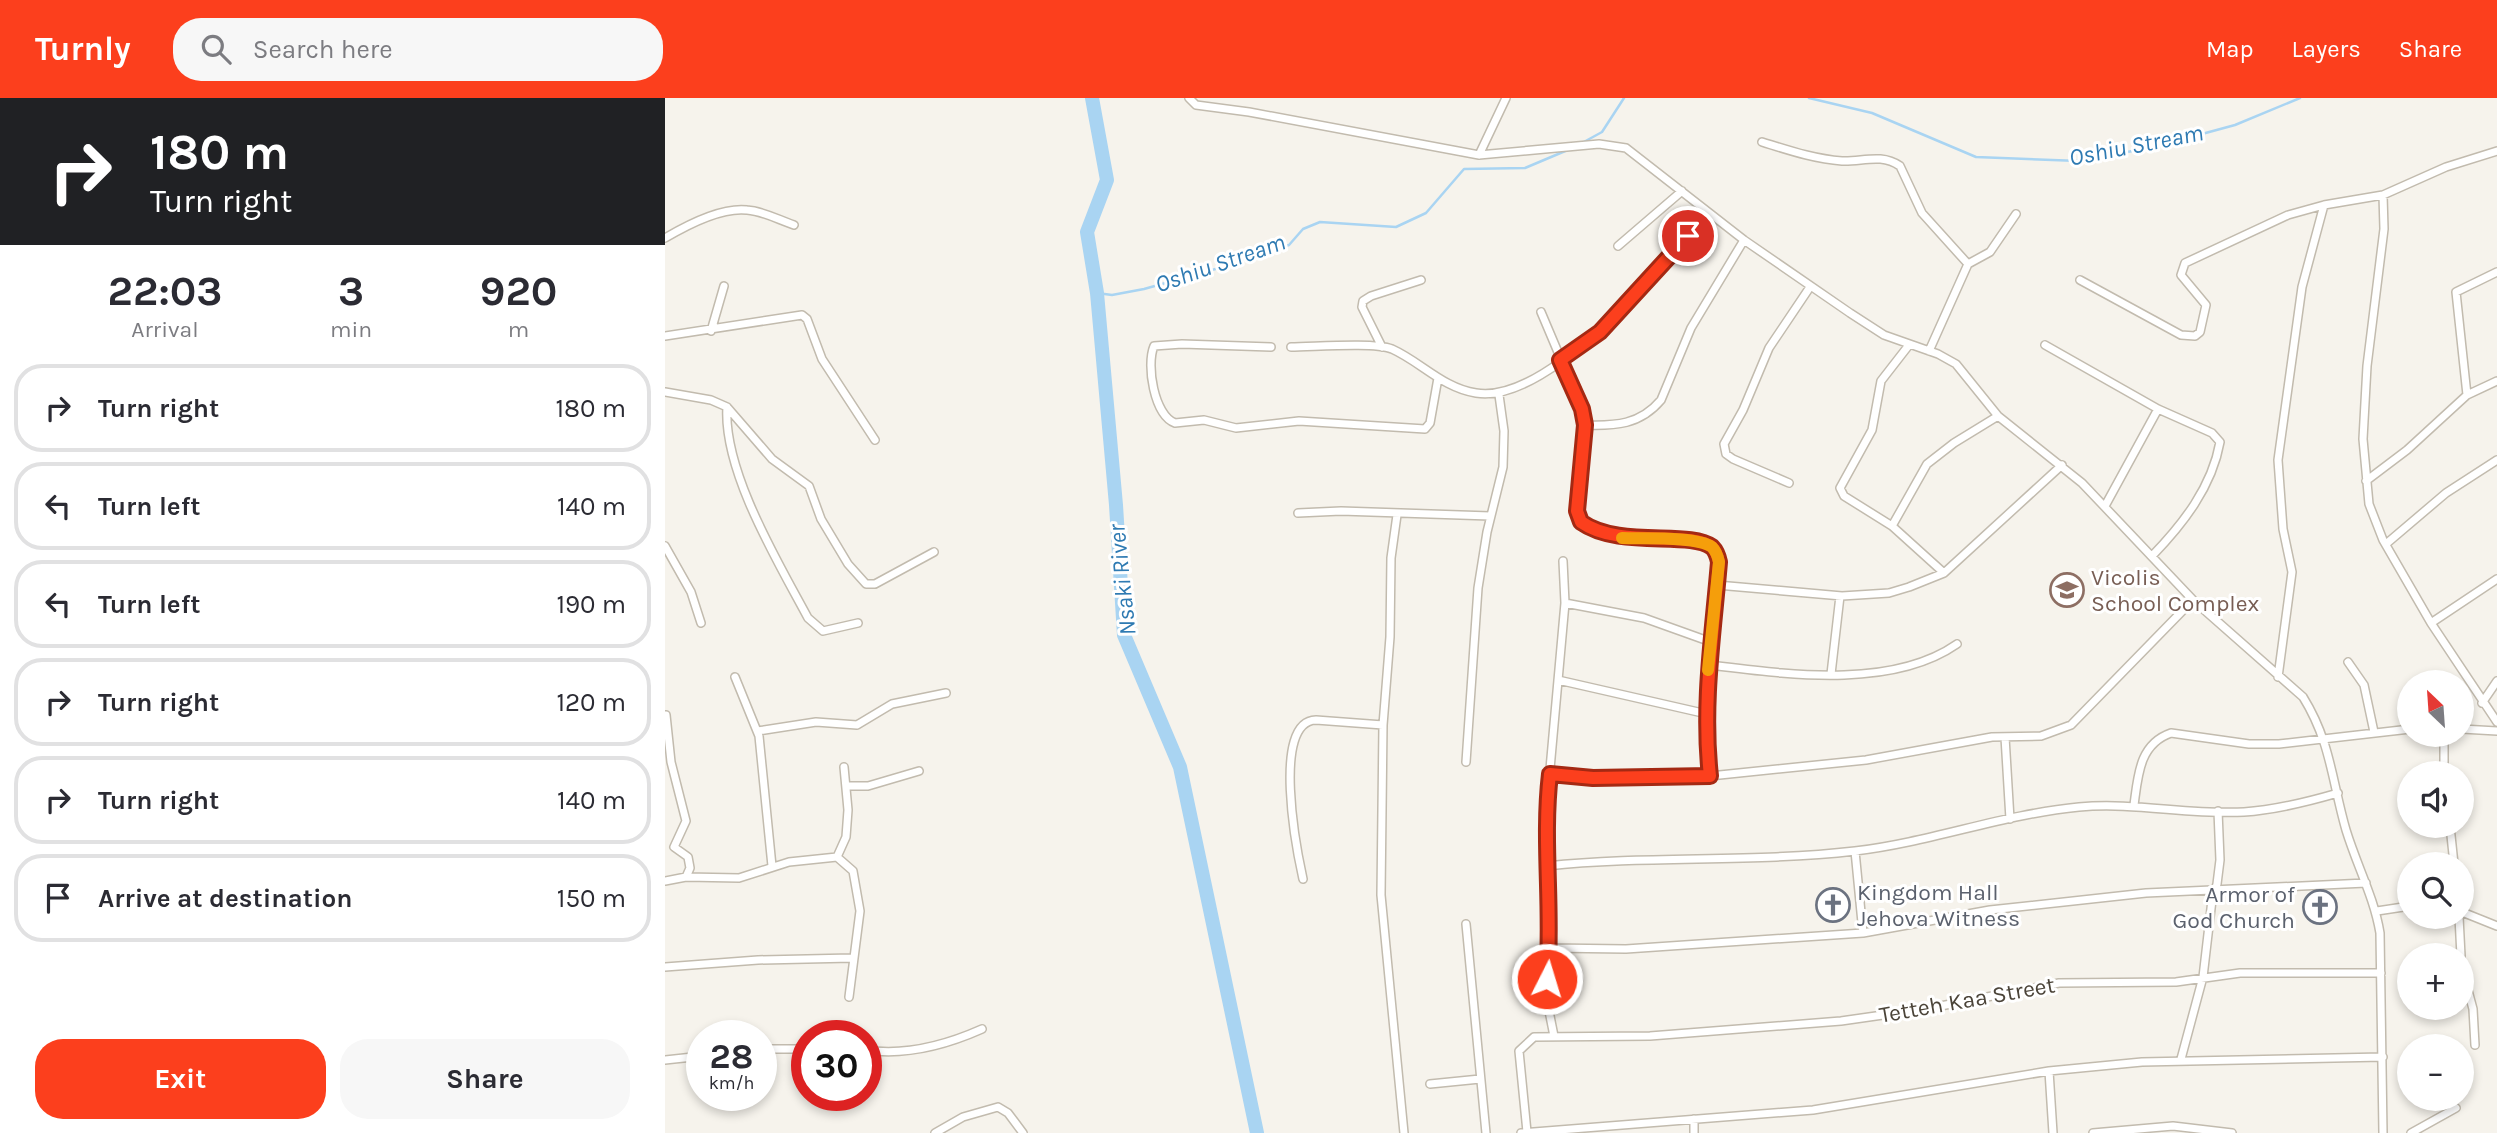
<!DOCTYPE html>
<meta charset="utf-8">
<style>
:root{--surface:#fff;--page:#f7f7f7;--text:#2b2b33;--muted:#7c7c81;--line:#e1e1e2;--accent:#fc3f1d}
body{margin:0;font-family:Karla,sans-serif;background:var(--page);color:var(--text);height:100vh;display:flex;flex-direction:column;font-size:26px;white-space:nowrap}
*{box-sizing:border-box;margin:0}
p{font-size:23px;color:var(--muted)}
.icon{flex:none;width:38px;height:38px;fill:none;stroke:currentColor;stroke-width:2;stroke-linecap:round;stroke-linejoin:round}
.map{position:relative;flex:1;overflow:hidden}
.panel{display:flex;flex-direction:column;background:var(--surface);width:665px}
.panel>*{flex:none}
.guide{background:#202124;color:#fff;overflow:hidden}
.needle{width:46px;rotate:335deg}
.controls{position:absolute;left:1732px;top:572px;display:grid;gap:14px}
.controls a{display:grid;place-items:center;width:77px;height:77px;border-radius:50%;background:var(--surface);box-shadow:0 4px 10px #0003;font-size:35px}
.speed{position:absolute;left:21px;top:922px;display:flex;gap:14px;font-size:35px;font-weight:700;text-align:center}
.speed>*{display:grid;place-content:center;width:91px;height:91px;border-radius:50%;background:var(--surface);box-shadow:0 4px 10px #0003;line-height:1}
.speed small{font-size:18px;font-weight:400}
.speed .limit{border:10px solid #d22;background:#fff;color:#111}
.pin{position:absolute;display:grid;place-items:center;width:60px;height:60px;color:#fff;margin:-30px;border:4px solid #fff;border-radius:50%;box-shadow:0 2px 7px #0007}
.me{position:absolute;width:77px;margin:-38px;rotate:5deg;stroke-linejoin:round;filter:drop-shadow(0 0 5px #0008)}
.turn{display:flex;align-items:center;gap:24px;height:147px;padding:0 35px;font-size:32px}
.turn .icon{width:91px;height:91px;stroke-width:2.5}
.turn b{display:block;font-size:49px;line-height:60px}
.eta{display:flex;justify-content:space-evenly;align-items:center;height:119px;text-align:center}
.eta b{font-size:42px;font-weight:700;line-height:49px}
.primary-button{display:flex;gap:14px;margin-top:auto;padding:14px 35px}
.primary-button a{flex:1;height:80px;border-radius:28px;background:var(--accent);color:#fff;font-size:28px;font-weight:700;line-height:80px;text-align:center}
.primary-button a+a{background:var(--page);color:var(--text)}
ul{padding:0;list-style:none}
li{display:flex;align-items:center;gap:21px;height:88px;margin:0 14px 10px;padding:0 21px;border:4px solid var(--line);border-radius:28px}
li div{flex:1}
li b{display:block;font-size:26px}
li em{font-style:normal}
header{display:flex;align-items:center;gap:42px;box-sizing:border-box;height:98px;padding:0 35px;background:var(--accent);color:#fff}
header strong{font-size:33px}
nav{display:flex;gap:38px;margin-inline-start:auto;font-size:24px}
.search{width:490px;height:63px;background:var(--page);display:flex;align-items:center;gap:18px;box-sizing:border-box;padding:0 24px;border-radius:28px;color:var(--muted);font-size:26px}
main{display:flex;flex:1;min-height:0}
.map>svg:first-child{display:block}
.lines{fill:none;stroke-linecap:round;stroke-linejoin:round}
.stream{stroke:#a9d4f2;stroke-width:2.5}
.river{stroke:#a9d4f2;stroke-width:14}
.street-casing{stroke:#c2bbae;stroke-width:10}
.street{stroke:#fff;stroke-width:7}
.route-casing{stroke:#a42913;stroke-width:18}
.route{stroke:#fc3f1d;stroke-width:12}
.slow{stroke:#f59e0b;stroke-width:12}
.labels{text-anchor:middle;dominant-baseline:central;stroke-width:6;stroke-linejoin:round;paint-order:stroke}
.education-label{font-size:23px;fill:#785e54;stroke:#fff;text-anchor:start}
.worship-label{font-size:23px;fill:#5b616d;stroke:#fff;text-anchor:start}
.street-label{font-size:23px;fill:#4b4439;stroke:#fff}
.water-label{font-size:24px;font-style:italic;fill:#2e7ab2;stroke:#fff}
</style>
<header>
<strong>Turnly</strong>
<div class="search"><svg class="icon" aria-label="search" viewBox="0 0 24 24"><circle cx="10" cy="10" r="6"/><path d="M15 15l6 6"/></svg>Search here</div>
<nav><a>Map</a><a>Layers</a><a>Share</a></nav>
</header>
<main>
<section class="panel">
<div class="guide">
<div class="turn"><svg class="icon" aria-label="right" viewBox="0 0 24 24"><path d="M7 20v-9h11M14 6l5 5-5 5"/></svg><div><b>180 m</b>Turn right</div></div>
</div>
<div class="eta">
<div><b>22:03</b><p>Arrival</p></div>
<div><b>3</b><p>min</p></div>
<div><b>920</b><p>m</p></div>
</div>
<ul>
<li><svg class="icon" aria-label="right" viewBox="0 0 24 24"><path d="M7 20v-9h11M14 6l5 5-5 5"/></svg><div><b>Turn right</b></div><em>180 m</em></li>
<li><svg class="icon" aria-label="left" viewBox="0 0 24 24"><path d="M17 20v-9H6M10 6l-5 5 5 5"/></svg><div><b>Turn left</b></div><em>140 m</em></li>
<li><svg class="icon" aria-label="left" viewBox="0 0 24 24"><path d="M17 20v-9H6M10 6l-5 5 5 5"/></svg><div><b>Turn left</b></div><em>190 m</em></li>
<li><svg class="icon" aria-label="right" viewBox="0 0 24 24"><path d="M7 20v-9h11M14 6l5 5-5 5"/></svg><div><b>Turn right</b></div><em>120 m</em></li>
<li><svg class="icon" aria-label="right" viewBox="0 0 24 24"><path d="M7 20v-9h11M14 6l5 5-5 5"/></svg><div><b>Turn right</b></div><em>140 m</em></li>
<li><svg class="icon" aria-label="arrive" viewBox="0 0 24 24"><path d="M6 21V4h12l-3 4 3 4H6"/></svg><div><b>Arrive at destination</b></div><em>150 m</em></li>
</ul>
<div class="primary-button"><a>Exit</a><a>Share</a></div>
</section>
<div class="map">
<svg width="1832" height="1035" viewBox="0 0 1832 1035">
<rect width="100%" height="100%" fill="#f6f3ec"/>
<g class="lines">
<!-- stream -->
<path class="stream" d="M1144 0 1207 15 1311 59 1414 63 1489 49 1570 27 1635 0
M917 45 937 34 959 0
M432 195 447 197 479 191 554 170 624 147 638 131 655 124 731 129 761 115 799 71 860 70 905 51"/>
<!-- river -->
<path class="river" d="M427 0 442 82 422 134 432 195 451 407 459 537 515 669 592 1035"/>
<!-- street casing -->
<g class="street-casing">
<path id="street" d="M524 0 531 7 584 14 814 57 934 46 961 50 1079 142 1185 215 1219 237 1273 256 1291 266 1333 318 1417 385 1528 502 1638 599C1666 644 1667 684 1681 732 1692 768 1709 799 1715 835L1718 1035
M1097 44C1123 52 1149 61 1177 63 1197 64 1216 55 1235 68L1257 115 1303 166
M814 57 841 0
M1718 97 1719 131 1702 268 1698 341 1704 406 1718 442 1766 525 1832 624
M0 140C22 127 56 109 82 112 98 113 114 122 129 127
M953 148 1017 93
M1415 182 1516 237 1530 238 1535 234 1541 207 1516 177 1520 165 1623 117 1659 107
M876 214 917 311 920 343 912 413 916 424C955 450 1024 432 1047 449 1051 453 1053 459 1054 464L1044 567 1042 652 1045 678
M46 233 59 188
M0 238 137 217 142 221 157 261 210 342
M1244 247 1216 283 1207 332 1175 390 1179 398 1227 428 1279 475
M1380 247 1493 311 1547 335 1555 344C1547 389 1518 426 1487 458
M606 249 517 246 489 248C481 267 489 317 510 325L539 322 571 330 634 323 760 331 765 325 773 280
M626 249C649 249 708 244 727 251 756 264 778 290 811 295 882 307 1002 167 1041 114
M717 249 697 209 698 203 706 198 756 182
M1264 253 1303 166 1325 154 1351 116
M0 294 46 302 62 309 107 361 144 388 156 421 183 466 201 486H210L269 454
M1802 297 1791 194 1832 174
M62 309C58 373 113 464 143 520L158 533 193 525
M920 327C950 328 975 327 996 302L1026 230 1079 142
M1701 383 1742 352 1802 297 1832 283
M1124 385 1068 361 1061 356 1059 346 1078 312 1104 250 1145 189
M1440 408 1493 311
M633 415 676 413 825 418
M732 417 726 460 725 539 718 627 716 797 739 1035
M1227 428 1262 366 1289 345 1333 318
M1721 446 1781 395 1832 362
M0 448 26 494 36 525
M1052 487 1177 498 1224 495 1244 489 1279 475 1397 367
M900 505 979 520 1046 544
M1766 525 1832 481
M1683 564 1699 587 1709 634
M1044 567C1120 576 1226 592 1292 546
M1166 576 1175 498
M70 579 94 638 107 768
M1613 579 1627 474 1618 431 1613 362 1637 189 1659 107 1718 97 1781 69 1832 53
M893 582 1042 616
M1817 605 1832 583
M1 617 6 664 21 723 9 749 23 759 25 770 21 779
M1797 631 1832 633
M93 633 151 624 192 627 227 606 281 595
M1779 637V676
M1340 639 1345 721
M801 664 813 490 822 434 838 369 839 333 834 297
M179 669 183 712 181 739 172 759 188 773 195 813 184 899
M885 676 928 680 1045 678 1201 662 1327 639 1376 638 1406 627 1528 502
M182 688H203L254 673
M1469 707C1473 678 1474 646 1506 635L1584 646H1614L1745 631
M1785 728 1789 766
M1190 753 1198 835
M882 768C984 757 1088 765 1190 753 1266 744 1339 716 1414 709 1470 704 1524 717 1579 714 1611 712 1642 704 1673 695
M638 781C632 754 606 623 651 622L718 627
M0 783 21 779 74 780 124 764 172 759
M1712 813 1745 808
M1797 814 1832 828
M1794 819 1796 858
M801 826 821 1035
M885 850 961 851 1198 835 1325 812 1481 795 1701 785
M0 869 93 862 187 860
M1797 870 1808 911 1810 947
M889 938 881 898 886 833 883 693 900 505 898 463
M96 951H142
M201 952C241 958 281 947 317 931
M1516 961 1538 879 1547 802 1552 786 1555 762 1553 713
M0 962 37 958
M1384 973 1388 1035
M765 986 815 981
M862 1034 854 953 869 939 985 938 1176 923 1260 911 1394 885 1511 884 1575 875H1716
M270 1035 298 1019 333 1009 343 1015 358 1035
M856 1035 1148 1012 1384 973 1477 964 1718 959
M1029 1035V1021
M1428 1035 1508 1028 1567 1035
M1746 1035 1791 1010"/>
</g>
<!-- street -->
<use href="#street" class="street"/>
</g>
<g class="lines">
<!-- route casing -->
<g class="route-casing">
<path id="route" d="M882 881C888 813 877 744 885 676L928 680 1045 678C1037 606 1048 536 1054 464 1053 459 1051 453 1047 449 1024 432 954 451 916 424L912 413 920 327 917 311 895 262 935 234 1023 138"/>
</g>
<!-- route -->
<use href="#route" class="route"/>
<!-- slow -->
<path class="slow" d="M957 440C977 441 1032 438 1047 449 1051 453 1053 459 1054 464L1043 572"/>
</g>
<!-- icons -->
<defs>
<g id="school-ring" transform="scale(1.75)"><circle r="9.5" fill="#fff" stroke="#8d6e63" stroke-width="1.5"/><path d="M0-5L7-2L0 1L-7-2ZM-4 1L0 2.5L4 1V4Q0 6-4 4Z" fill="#8d6e63"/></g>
<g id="church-ring" transform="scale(1.75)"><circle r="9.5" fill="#fff" stroke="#6b7280" stroke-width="1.5"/><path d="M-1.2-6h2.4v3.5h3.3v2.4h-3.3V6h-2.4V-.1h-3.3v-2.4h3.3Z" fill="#6b7280"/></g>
</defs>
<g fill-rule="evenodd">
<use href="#school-ring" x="1402" y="492"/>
<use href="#church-ring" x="1168" y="807"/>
<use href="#church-ring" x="1655" y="809"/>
</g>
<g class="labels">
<!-- education labels -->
<g class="education-label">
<text x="1426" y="479">Vicolis<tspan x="1426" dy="26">School Complex</tspan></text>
</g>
<!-- worship labels -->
<g class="worship-label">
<text x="1192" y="794">Kingdom Hall<tspan x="1192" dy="26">Jehova Witness</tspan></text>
<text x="1630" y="796" text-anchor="end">Armor of<tspan x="1630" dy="26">God Church</tspan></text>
</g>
<!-- street labels -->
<g class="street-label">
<text transform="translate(1302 902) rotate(-10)">Tetteh Kaa Street</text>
</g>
<!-- water labels -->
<g class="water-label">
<text transform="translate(1471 47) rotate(-11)">Oshiu Stream</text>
<text transform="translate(555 165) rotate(-19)">Oshiu Stream</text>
<text transform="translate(457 482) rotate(-96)">Nsaki River</text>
</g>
</g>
</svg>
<div class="controls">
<a><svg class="needle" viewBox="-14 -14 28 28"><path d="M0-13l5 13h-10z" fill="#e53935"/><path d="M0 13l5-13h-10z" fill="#7c7c81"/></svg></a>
<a><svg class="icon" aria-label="sound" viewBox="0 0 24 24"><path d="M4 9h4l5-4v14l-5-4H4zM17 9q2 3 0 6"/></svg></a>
<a><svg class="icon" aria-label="search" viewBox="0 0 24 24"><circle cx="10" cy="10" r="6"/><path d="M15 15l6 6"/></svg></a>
<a>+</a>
<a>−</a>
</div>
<div class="speed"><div>28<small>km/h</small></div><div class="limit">30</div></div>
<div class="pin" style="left:1023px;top:138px;background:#d93025"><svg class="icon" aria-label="arrive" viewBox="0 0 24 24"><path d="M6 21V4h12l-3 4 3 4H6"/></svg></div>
<svg class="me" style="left:882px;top:881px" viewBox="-20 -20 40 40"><circle r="17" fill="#fc3f1d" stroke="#fff" stroke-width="3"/><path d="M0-11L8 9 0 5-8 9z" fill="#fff"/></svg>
</div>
</main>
